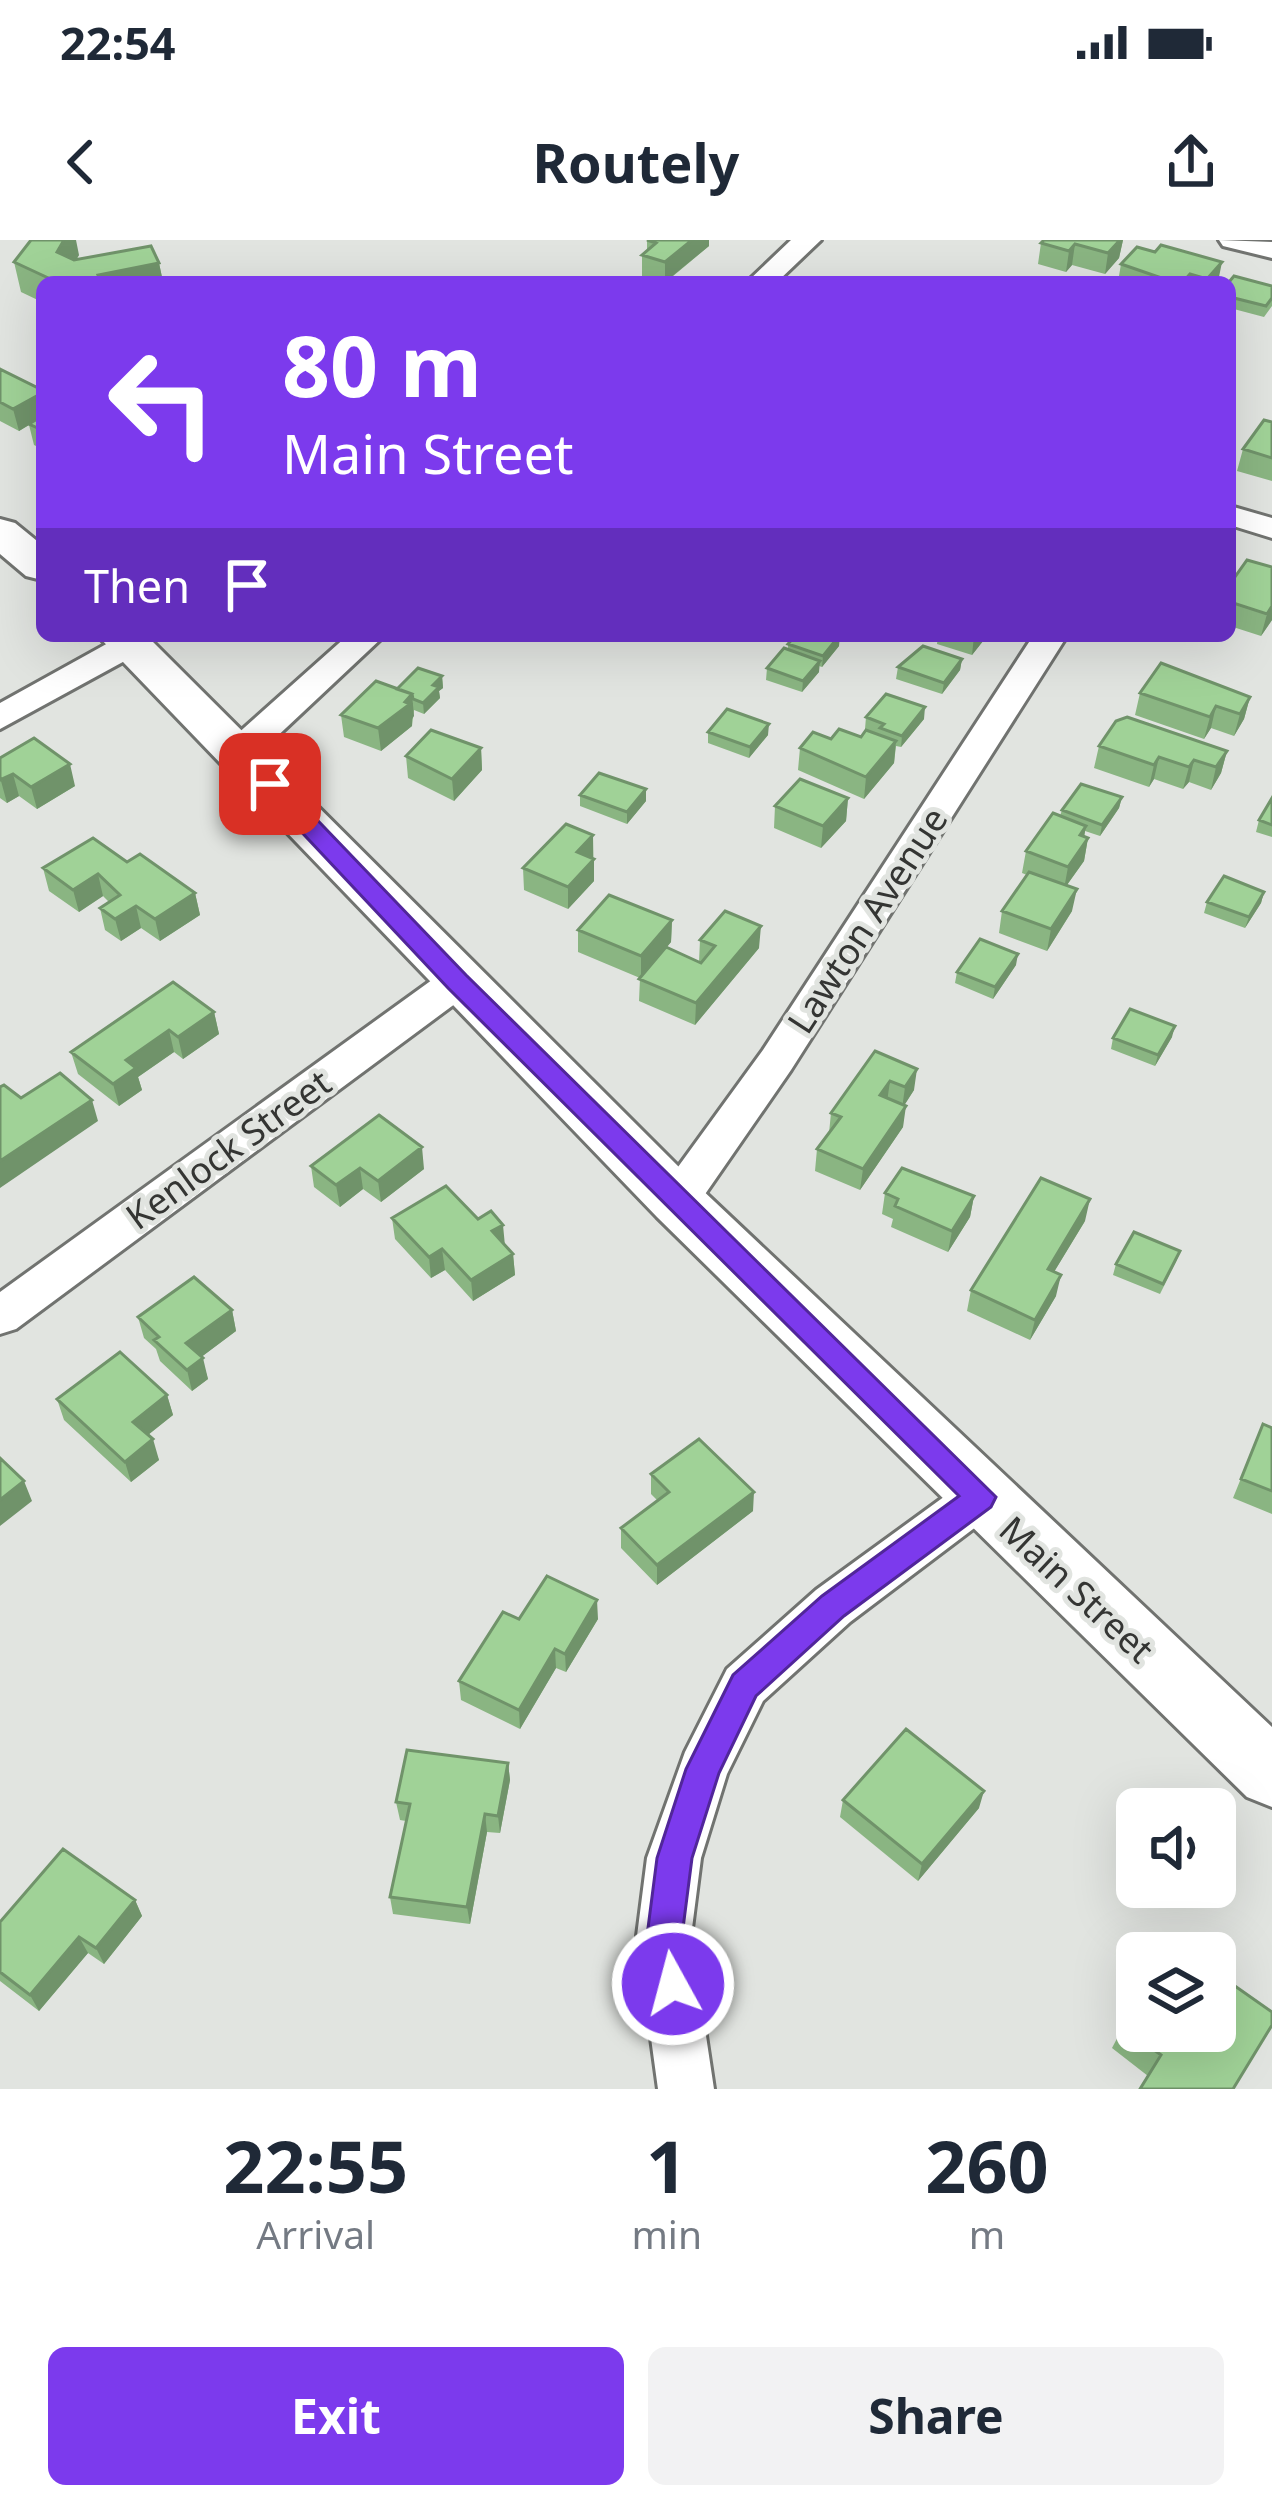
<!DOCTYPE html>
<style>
:root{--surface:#fff;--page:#f2f2f3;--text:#1f2937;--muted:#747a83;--accent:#7c3aed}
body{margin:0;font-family:"Noto Sans",sans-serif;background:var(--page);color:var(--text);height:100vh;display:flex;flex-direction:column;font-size:45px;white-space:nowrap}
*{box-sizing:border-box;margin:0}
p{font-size:39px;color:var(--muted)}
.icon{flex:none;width:66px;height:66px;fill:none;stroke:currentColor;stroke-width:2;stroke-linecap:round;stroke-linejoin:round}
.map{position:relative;height:1849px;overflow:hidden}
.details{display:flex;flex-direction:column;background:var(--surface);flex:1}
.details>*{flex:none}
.top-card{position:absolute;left:36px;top:36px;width:1200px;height:366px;border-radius:18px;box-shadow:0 12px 48px #0002;background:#7c3aed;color:#fff;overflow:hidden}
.buttons{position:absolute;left:1116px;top:1548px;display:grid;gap:24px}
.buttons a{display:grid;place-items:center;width:120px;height:120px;border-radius:18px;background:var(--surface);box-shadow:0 12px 48px #0002;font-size:60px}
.pin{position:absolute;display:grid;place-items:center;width:102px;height:102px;color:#fff;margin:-51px;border-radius:24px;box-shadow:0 6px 18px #0006}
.me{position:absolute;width:132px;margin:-66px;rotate:353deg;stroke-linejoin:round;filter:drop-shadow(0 0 9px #0008)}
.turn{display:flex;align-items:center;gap:42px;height:252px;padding:0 48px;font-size:54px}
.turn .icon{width:156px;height:156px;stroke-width:2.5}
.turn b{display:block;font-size:84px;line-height:102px}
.then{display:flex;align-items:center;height:114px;padding:0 48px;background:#0003;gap:24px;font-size:45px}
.eta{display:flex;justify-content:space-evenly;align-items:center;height:204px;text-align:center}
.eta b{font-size:72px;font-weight:700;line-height:84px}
.primary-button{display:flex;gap:24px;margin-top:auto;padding:24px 48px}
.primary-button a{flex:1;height:138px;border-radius:18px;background:var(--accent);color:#fff;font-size:48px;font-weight:700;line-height:138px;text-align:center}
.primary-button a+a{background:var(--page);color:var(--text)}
.status{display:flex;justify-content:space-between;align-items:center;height:84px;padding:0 60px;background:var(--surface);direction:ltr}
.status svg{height:33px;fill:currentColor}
header{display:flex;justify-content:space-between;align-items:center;height:156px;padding:0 48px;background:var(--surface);font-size:54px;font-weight:700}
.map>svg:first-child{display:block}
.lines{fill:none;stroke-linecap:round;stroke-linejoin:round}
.minor-casing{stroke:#717370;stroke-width:6}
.secondary-casing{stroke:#717370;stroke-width:6}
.minor{fill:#fff;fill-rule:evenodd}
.secondary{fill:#fff;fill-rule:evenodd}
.wall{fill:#8ab582}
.shaded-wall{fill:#70936a}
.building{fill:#a0d297;stroke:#70936a;stroke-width:3}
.route{fill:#7c3aed;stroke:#51269a;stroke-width:3}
.labels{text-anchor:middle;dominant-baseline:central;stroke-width:10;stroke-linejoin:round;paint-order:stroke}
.street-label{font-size:36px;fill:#343533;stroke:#e1e4e0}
</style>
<div class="status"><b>22:54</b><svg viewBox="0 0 49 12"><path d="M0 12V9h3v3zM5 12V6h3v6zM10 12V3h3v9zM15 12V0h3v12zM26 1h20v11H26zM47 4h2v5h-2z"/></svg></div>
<header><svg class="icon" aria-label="back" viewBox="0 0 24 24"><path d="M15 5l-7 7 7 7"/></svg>Routely<svg class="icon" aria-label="share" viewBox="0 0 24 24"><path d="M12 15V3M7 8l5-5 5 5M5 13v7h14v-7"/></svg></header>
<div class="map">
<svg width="1272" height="1849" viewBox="0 0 1272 1849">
<rect width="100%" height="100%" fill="#e1e4e0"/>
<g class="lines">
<!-- minor casing -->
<g class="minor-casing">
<path id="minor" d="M791 0H821L777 42H747Z
M1219 0 1272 2V18L1223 6Z
M1230 266 1272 278V298L1230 285Z
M347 396H384L252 520H226L221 512 226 504Z
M1033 396H1067L791 830 692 973 677 978 662 973 656 961 662 949 763 810Z
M119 397H143L148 404 143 411 0 489V463Z
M457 728 471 732 477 742 471 752 16 1089 0 1094V1052L443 732Z
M980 1237 997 1243 1004 1257 997 1271 850 1382 763 1461 727 1534 701 1618 691 1696 714 1849H658L637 1696 647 1618 685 1512 727 1429 816 1350 963 1243Z"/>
</g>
<!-- secondary casing -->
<g class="secondary-casing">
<path id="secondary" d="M0 279 15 283 42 305V340L26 336 0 314Z
M98 396H147L697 945 1272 1487V1567L1247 1557 657 977Z"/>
</g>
<!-- minor -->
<use href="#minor" class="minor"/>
<!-- secondary -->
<use href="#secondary" class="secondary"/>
</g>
<!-- wall -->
<path class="wall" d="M647 0H709V6L666 42H663L642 36V15L647 11Z
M1044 0H1123L1119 18 1105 34 1072 25 1066 32 1038 24 1041 3Z
M1137 7 1218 42H1118L1121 24Z
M79 15 76 20 159 23 163 42H42V62L21 52 14 22Z
M1230 42 1272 46V66L1264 77 1230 68Z
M0 129 42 150V209L34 205 29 185 19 191 0 181Z
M1272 182V241L1237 231 1243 209Z
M1230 344 1272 380 1261 396 1230 386Z
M938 396H987L972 415 937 404Z
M788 404 839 406 822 427 819 426V432L802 452 766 440 767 428 788 410Z
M962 419 960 430 942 454 896 439 898 427Z
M442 436 443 448 439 451 440 458 424 474 414 470 412 486 381 511 344 497 341 475 397 449Z
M1140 453 1250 457 1244 479 1234 496 1211 488 1204 499 1135 475Z
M866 477 924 479 901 507 896 506 894 523 864 559 798 530 800 508 831 499 879 494 865 489Z
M708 492 768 495 749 518 708 503Z
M1099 506 1227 511 1221 533 1211 550 1189 542 1183 549 1154 539 1149 547 1094 528Z
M481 508 482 530 454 561 408 538 406 516Z
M0 518 75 546 37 569 19 556 7 563 0 558Z
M646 549V561L627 584 580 566V555Z
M1122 557 1119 568 1100 596 1085 591 1084 597 1088 598 1084 621 1067 645 1072 671 1047 711 999 693 1002 671 1027 635 1022 633 1026 611 1060 576 1062 570Z
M848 558 846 581 821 608 774 588 775 566Z
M1272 558V597L1256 592 1259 580Z
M593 595 594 641 568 669 524 650 523 628Z
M127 622 195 653 200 675 160 701 141 688 121 701 105 690 100 668 109 662 103 656 79 672 49 651 43 628Z
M1264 652 1261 663 1245 688 1204 673 1207 662Z
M672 680 671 702 666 708 699 722 700 700 759 708 695 785 639 761 640 738 578 712V690Z
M1016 725 993 759 955 743 957 732Z
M214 772 219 794 183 819 174 812 138 837 142 850 119 866 78 834 71 812Z
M1172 797 1155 826 1111 809 1113 798Z
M875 811 914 850 904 865 903 887 860 950 815 931 817 909 829 893 831 873Z
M311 926 424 929 381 962 363 949 340 967 314 947Z
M885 953 974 956 970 977 948 1012 891 987 893 979 882 974Z
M392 978 478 979 513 1014 515 1035 473 1061 445 1030 431 1038 395 999Z
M1085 981 1054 1032 1056 1056 1030 1100 967 1071 971 1050Z
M1180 1011 1176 1022 1160 1054 1113 1035 1116 1024Z
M232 1070 236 1091 201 1117 208 1139 192 1151 160 1121 156 1109 144 1098 138 1077Z
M167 1155 173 1175 148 1195 159 1220 131 1242 64 1180 57 1159Z
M1263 1184 1272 1188V1274L1233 1258Z
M651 1234 753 1271 657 1345 621 1308V1288L658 1261 651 1254Z
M519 1379H598L566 1432 556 1428 520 1489 461 1460 459 1441Z
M508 1523 510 1540 500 1593 487 1592 470 1684 393 1674 390 1657 406 1581 400 1580 396 1562Z
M843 1560 979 1568 918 1641 840 1577Z
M135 1660 142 1676 104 1724 88 1713 39 1771 0 1741V1682Z
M1123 1787 1233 1849 1148 1836 1112 1808Z"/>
<!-- shaded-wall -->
<path class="shaded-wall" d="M64 0H76L79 15 63 42 57 12Z
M692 0H709V6L665 42V22Z
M1120 0H1123L1119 18 1105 34 1108 13Z
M1075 4 1072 25 1066 32 1069 11Z
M1222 22 1218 42H1207V39Z
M159 23 163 42H100L98 35Z
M42 153V177L19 191 13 169Z
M1272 366V380L1261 396 1267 374Z
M840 396 839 406 822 427 823 416Z
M974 396H987L972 415Z
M962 419 960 430 942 454 944 443Z
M820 421 819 432 802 452 803 441Z
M442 436 443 448 439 451 440 458 424 474 423 463 433 445Z
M412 454 414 476 412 479V486L381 511 378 488Z
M1250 457 1244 479 1234 496 1240 474Z
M1216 466 1211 488 1204 499 1210 477Z
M925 467 924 479 901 507 902 496Z
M769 484 768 495 749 518 750 507Z
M896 501 894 523 864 559 866 537Z
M481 508 482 530 454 561 452 539Z
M1227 511 1221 533 1211 550 1216 527Z
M1159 517 1154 539 1149 547 1154 525Z
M1194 520 1189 542 1183 549 1189 527Z
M70 524 75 546 37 569 31 547Z
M13 534 19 556 7 563 1 541Z
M646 549V561L627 584V572Z
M1122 557 1119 568 1100 596 1102 585Z
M848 558 846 581 821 608 823 586Z
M1086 586 1082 608 1088 598 1084 621 1064 649 1068 627 1080 595Z
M593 595V617L578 634 577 612Z
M594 619V641L568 669V647Z
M98 634 103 656 79 672 73 650Z
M1077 649 1072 671 1047 711 1051 689Z
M1264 652 1261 663 1245 688 1249 677Z
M195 653 200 675 160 701 155 679Z
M136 666 141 688 121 701 115 679Z
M672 680 671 702 641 738V716Z
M761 686 759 708 695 785 696 763Z
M1018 714 1016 725 993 759 995 747Z
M214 772 219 794 183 819 178 797Z
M1175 786 1172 797 1155 826 1158 815Z
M169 790 174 812 138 837 142 850 119 866 113 844 126 820Z
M917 829 914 850 902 869 905 847Z
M890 841 887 862 880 855Z
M92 860 98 881 0 948V921Z
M906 866 903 887 860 950 863 929Z
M422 907 424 929 381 962 378 941Z
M360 928 363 949 340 967 336 945Z
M974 956 970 977 948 1012 952 991Z
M1090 959 1085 981 1043 1050 1048 1029Z
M503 985 505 1006 492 991Z
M442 1009 445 1030 431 1038 429 1017Z
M513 1014 515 1035 473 1061 471 1040Z
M1061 1035 1056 1056 1030 1100 1035 1080Z
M232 1070 236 1091 192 1124 186 1103Z
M203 1118 208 1139 192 1151 187 1130Z
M167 1155 173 1175 139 1202 133 1182Z
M153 1199 159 1220 131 1242 125 1222Z
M24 1241 32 1261 0 1286V1260Z
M754 1252 753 1271 657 1345V1325Z
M597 1360 598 1379 566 1432 565 1414Z
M555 1409 556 1428 520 1489 519 1470Z
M508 1523 510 1540 500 1593 498 1576Z
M984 1551 979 1568 918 1641 922 1624Z
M485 1574 487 1592 470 1684 467 1667Z
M135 1660 142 1676 104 1724 96 1708Z
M79 1697 88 1713 39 1771 30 1755Z"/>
<!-- building -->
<path class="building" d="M31 0H64L57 12 74 20 151 6 159 23 98 35 101 42H57L14 22Z
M647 0H692L665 22 642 15 656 3Z
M1044 0H1120L1108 13 1075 4 1069 11 1041 3Z
M1161 5 1222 22 1207 39 1190 34 1183 42H1173L1121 24 1137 7 1155 12Z
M1234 36 1272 46V58L1266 66 1230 57 1229 42Z
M0 129 42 150V153L13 169 0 162Z
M42 176V190L29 184Z
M1264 180 1272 182V218L1243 209Z
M1247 320 1272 327V366L1267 374 1230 362V344Z
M795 396H839L823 416 788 404Z
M923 406 962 419 944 443 898 427Z
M784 408 820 421 803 441 767 428Z
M1161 423 1250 457 1240 474 1216 466 1210 477 1140 453Z
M418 428 442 436 433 445 439 447 423 463 413 459 412 454 397 449Z
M376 441 412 454 405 462 410 464 378 488 341 475Z
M886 454 925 467 902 496 880 488 884 484 866 477Z
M727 469 769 484 750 507 708 492Z
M1127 477 1227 511 1216 527 1194 520 1189 527 1159 517 1154 525 1099 506 1116 481Z
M839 489 861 497 866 490 896 501 866 537 800 508 813 492 831 499Z
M431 490 481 508 452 539 406 516Z
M34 498 70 524 31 547 13 534 0 540V518Z
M599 533 646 549 627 572 580 555Z
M800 539 848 558 823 586 775 566Z
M1081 544 1122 557 1102 585 1062 570Z
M1272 558V585L1259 580Z
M1053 573 1086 586 1080 595 1088 598 1068 627 1026 611Z
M566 584 593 595 577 612 594 619 568 647 523 628Z
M93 598 127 622 140 614 195 653 155 679 136 666 115 679 100 668 120 655 98 634 73 650 43 628Z
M1029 632 1077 649 1051 689 1002 671Z
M1224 636 1264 652 1249 677 1207 662Z
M609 655 672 680 641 716 578 690Z
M725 671 761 686 696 763 639 739 666 707 701 723 715 706 700 700Z
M980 699 1018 714 995 747 957 732Z
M173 742 214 772 178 797 169 790 126 820 136 828 113 844 71 812Z
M1130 769 1175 786 1158 815 1113 798Z
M875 811 917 829 905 847 890 841 880 855 906 866 863 929 817 909 841 877 831 873Z
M60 833 92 860 0 921V847L4 845 21 858Z
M379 875 422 907 378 941 360 928 336 945 311 926Z
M902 928 974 956 952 991 895 966 898 959 885 953Z
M1041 938 1090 959 1048 1029 1061 1035 1035 1080 971 1050Z
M446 946 478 979 491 971 503 985 492 991 513 1014 471 1040 442 1009 429 1017 392 978Z
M1134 992 1180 1011 1163 1044 1116 1024Z
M194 1037 232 1070 186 1103 203 1118 187 1130 154 1100 159 1097 138 1077Z
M120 1112 167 1155 133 1182 153 1199 125 1222 57 1159Z
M1263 1184 1272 1188V1251L1241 1239Z
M699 1199 754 1252 657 1325 621 1288 669 1252 651 1234Z
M0 1218 24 1241 0 1260Z
M547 1336 597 1360 565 1414 555 1409 519 1470 459 1441 503 1372 519 1379Z
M906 1489 984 1551 922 1624 843 1560Z
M407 1510 508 1523 498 1576 485 1574 467 1667 390 1657 410 1564 396 1562Z
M63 1609 135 1660 96 1708 79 1697 30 1755 0 1732V1682Z
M1175 1704 1188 1713H1169Z
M1215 1732 1272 1772V1785L1233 1849H1140L1161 1815 1123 1787 1137 1764V1791H1215Z"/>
<!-- route -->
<path class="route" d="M270 537 278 539 466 735 996 1257 991 1267 844 1376 756 1456 719 1533 692 1618 682 1696 691 1744 685 1757 673 1762 660 1757 647 1696 657 1618 686 1529 733 1435 822 1356 959 1256 448 748 262 550 258 544Z"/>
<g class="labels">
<!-- street labels -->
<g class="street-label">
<text transform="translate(867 680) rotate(-57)">Lawton Avenue</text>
<text transform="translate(228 909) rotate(-36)">Kenlock Street</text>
<text transform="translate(1077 1349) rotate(43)">Main Street</text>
</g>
</g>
</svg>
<div class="buttons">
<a><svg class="icon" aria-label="sound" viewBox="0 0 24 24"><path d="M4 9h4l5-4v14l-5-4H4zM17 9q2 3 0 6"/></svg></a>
<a><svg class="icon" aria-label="layers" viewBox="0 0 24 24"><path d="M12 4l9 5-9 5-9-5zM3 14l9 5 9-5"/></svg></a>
</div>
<div class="pin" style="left:270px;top:544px;background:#d93025"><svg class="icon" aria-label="arrive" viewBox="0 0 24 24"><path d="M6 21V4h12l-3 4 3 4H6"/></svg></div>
<svg class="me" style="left:673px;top:1744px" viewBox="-20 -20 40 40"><circle r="17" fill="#7c3aed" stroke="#fff" stroke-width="3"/><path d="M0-11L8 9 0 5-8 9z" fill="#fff"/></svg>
<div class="top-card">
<div class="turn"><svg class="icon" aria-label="left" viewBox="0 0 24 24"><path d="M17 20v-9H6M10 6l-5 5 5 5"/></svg><div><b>80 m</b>Main Street</div></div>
<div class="then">Then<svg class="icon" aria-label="arrive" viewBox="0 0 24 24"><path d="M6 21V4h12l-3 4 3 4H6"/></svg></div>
</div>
</div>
<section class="details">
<div class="eta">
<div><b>22:55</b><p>Arrival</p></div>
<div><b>1</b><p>min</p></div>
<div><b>260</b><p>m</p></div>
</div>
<div class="primary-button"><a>Exit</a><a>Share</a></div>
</section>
